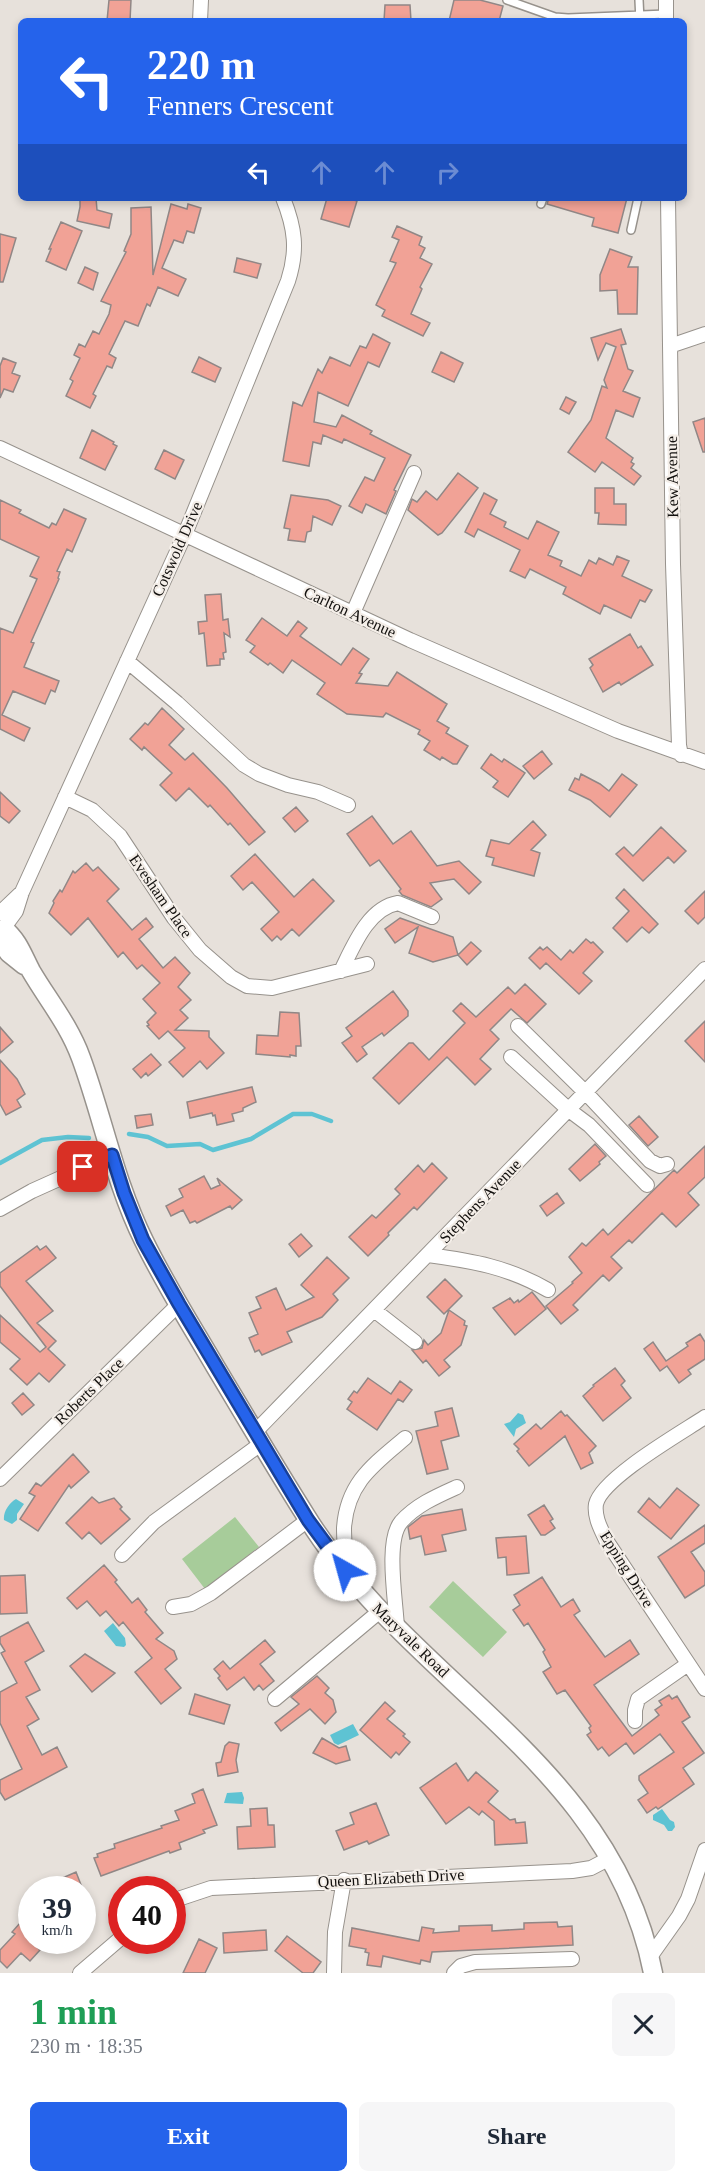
<!DOCTYPE html>
<meta charset="utf-8">
<style>
:root{--surface:#fff;--page:#f6f6f7;--text:#1f2937;--muted:#747a83;--accent:#2563eb}
body{margin:0;font-family:Georgia,serif;background:var(--page);color:var(--text);height:100vh;display:flex;flex-direction:column;font-size:22px;white-space:nowrap}
*{box-sizing:border-box;margin:0}
p{font-size:20px;color:var(--muted)}
.icon{flex:none;width:33px;height:33px;fill:none;stroke:currentColor;stroke-width:2;stroke-linecap:round;stroke-linejoin:round}
.map{position:relative;height:1973px;overflow:hidden}
.details{display:flex;flex-direction:column;background:var(--surface);flex:1}
.details>*{flex:none}
.banner{position:absolute;left:18px;top:18px;width:669px;height:183px;border-radius:9px;box-shadow:0 3px 9px #0003;background:#2563eb;color:#fff;overflow:hidden}
.speed{position:absolute;left:18px;top:1876px;display:flex;gap:12px;font-size:30px;font-weight:700;text-align:center}
.speed>*{display:grid;place-content:center;width:78px;height:78px;border-radius:50%;background:var(--surface);box-shadow:0 3px 9px #0003;line-height:1}
.speed small{font-size:15px;font-weight:400}
.speed .limit{border:9px solid #d22;background:#fff;color:#111}
.pin{position:absolute;display:grid;place-items:center;width:51px;height:51px;color:#fff;margin:-26px;border-radius:12px;box-shadow:0 3px 9px #0006}
.me{position:absolute;width:66px;margin:-33px;rotate:322deg;stroke-linejoin:round;filter:drop-shadow(0 0 4px #0008)}
.turn{display:flex;align-items:center;gap:21px;height:126px;padding:0 30px;font-size:27px}
.turn .icon{width:78px;height:78px;stroke-width:2.5}
.turn b{display:block;font-size:42px;line-height:51px}
.lanes{display:flex;align-items:center;height:57px;padding:0 30px;background:#0003;justify-content:center;gap:30px;direction:ltr}
.lanes .off{opacity:.35}
.round{display:grid;place-items:center;flex:none;width:63px;height:63px;border-radius:9px;background:var(--page)}
.head{display:flex;align-items:center;justify-content:space-between;height:102px;padding:0 30px}
h1{font-size:36px;font-weight:700;line-height:45px;color:#1e9e55}
.button{display:flex;gap:12px;margin-top:auto;padding:12px 30px}
.button a{flex:1;height:69px;border-radius:9px;background:var(--accent);color:#fff;font-size:24px;font-weight:700;line-height:69px;text-align:center}
.button a+a{background:var(--page);color:var(--text)}
.map>svg:first-child{display:block}
.green{fill:#a7cc9a}
.water{fill:#5ec3d3}
.lines{fill:none;stroke-linecap:round;stroke-linejoin:round}
.stream{stroke:#5ec3d3;stroke-width:4.5}
.building{fill:#f1a296;stroke:#908786;stroke-width:1.5}
.lane-casing{stroke:#97928c;stroke-width:10}
.street-casing{stroke:#97928c;stroke-width:16}
.secondary-casing{stroke:#97928c;stroke-width:21}
.lane{stroke:#fff;stroke-width:7}
.street{stroke:#fff;stroke-width:14}
.secondary{stroke:#fff;stroke-width:18}
.route-casing{stroke:#184099;stroke-width:15}
.route{stroke:#2563eb;stroke-width:10}
.labels{text-anchor:middle;dominant-baseline:central;stroke-width:4.5;stroke-linejoin:round;paint-order:stroke}
.street-label{font-size:16px;fill:#12100e;stroke:#f4eee8}
</style>
<div class="map">
<svg width="705" height="1973" viewBox="0 0 705 1973">
<rect width="100%" height="100%" fill="#e7e1db"/>
<!-- green -->
<path class="green" d="M235 1517 259 1547 205 1589 182 1559Z
M453 1581 507 1632 483 1657 429 1607Z"/>
<!-- water -->
<path class="water" d="M518 1413 523 1415 526 1423 516 1429 514 1437 504 1424 510 1422Z
M16 1499 24 1504 17 1514V1520L12 1524 4 1520C3 1512 9 1503 16 1499Z
M113 1623 125 1638 126 1645 124 1647 116 1646 104 1631Z
M353 1724 359 1735 338 1745 334 1743 330 1735Z
M242 1792 244 1798 243 1804 224 1803 227 1793Z
M662 1809 670 1820 674 1822 675 1827 672 1831H668L664 1825 653 1820V1815Z"/>
<g class="lines">
<!-- stream -->
<path class="stream" d="M129 1134 148 1137 167 1146 200 1144 213 1150 251 1139 293 1114H312L331 1121
M0 1163 42 1140 68 1137 89 1138"/>
</g>
<!-- building -->
<path class="building" d="M109 0H131L130 21H107Z
M454 0H480L503 6 499 21H449Z
M385 5H410L411 21H384Z
M80 198H96L97 210 112 214 109 228 77 221 80 207Z
M327 198H347L357 201 349 227 321 219Z
M549 198H627L618 233 592 226 594 218 547 204Z
M171 204 187 209 188 204 201 208 194 233 187 231 183 243 174 240 162 268 186 279 178 296 158 287 150 306 147 304 138 326 125 321 109 354 116 358 112 368 107 366 93 394 96 396 90 408 66 396 73 381 70 379 80 358 74 355 79 344 85 347 93 331 99 334 109 314 111 305 101 301 126 252 124 251 131 234V208L151 207 153 275Z
M61 222 82 231 66 270 46 261 51 249H49Z
M397 226 422 237 419 245 425 248 420 258 432 264 420 287 422 289 411 314 430 323 423 336 382 316 385 310 376 305 396 263 390 261 399 240 392 237Z
M0 234 16 238 3 282H0Z
M610 249 632 257 628 267H638L637 314H618L617 290 600 291V275Z
M237 258 261 264 257 278 234 272Z
M85 267 98 273 93 290 78 283Z
M621 329 626 344 621 345 628 369 633 371 623 391 640 398 633 417 616 410 606 438 633 458 631 462 634 464 631 468 641 476 634 485 602 462 595 472 568 452 591 420 602 386 607 388 604 380 616 347 606 343 598 360 591 338Z
M373 334 390 343 379 367 368 362 348 406 318 392 314 422 336 427 342 415 372 431 370 434 411 455 394 490 396 491 386 514 366 504 362 513 349 506 365 477 374 481 385 458 344 439 342 443 323 435 321 444 313 442 309 466 283 461 293 402 302 406 318 369 322 373 330 357 350 366 360 346 366 348Z
M441 352 463 363 454 382 432 372Z
M199 357 221 368 215 382 192 372Z
M3 358 16 363 12 373 20 376 13 392 4 389 0 398V366Z
M566 397 576 402 569 414 560 409Z
M705 418V452H703L693 422Z
M92 430 114 442 113 444 117 446 105 470 80 458Z
M164 450 184 460 175 479 155 469Z
M458 473 478 488 442 533 438 535 408 510 412 499 417 502 426 491 437 500Z
M595 488H614V504H626V525L598 524 599 513H595Z
M484 493 497 500 490 514 506 522 504 527 528 539 537 521 559 532 548 555 562 561 560 566 581 576 589 560 596 564 599 558 613 565 617 556 629 561 622 576 652 590 645 602 640 600 631 618 604 605 600 614 563 594 566 587 530 569 525 578 510 571 520 550 478 529 474 537 465 532Z
M291 495 328 500 341 506 332 525 313 516 311 531 307 532 305 542 288 540 290 529 284 528Z
M0 500 21 510 19 513 49 528 52 523 56 525 64 509 86 519 72 552 67 549 57 571 60 572 58 578 59 579 31 642 34 643 24 667 59 681 55 692 51 690 45 704 13 691 2 715 30 728 24 741 0 729V628L13 633 37 579 30 576 39 557 0 539Z
M221 594 223 620 228 619 230 637 224 633 226 652 223 653 224 659H220V665L207 666 204 633 199 634 198 622 207 621 205 595Z
M262 618 287 636 298 621 307 628 300 636 341 665 353 648 369 659 359 673 362 674 356 683 388 686 397 672 447 704 437 721 449 728 446 733 468 746 457 764H453L442 757 440 760 424 750 430 741 418 734 420 730 386 713 383 717 347 714 317 694 325 683 292 660 283 673 270 663 268 665 250 652 255 646 246 640Z
M630 634 638 648 641 646 653 665 621 685 619 682 603 692 590 668 593 665 589 659Z
M162 708 184 729 169 745 185 760 193 753 227 788 265 832 249 845 230 823 228 825 210 805 208 807 189 788 176 801 160 785 172 773 144 747 142 750 130 739 145 723 148 725Z
M542 751 552 764 534 779 523 766Z
M491 754 502 762 504 759 525 773 508 797 493 787 498 781 481 768Z
M581 774 600 784 609 791 622 774 637 785 610 817 590 800 569 790 575 778 579 780Z
M0 792 20 811 9 823 0 816Z
M296 807 308 821 295 832 283 818Z
M372 816 393 844 411 831 437 866 459 861 481 882 469 894 454 879 430 883 442 899 431 907 402 895 399 891 401 889 379 860 370 866 347 834Z
M533 821 546 835 531 850 540 853 534 876 492 865 494 858 486 856 491 840 509 844Z
M661 827 686 851 674 863 668 857 643 881 616 854 624 847 633 856Z
M255 854 294 897 313 879 334 901 299 936 292 929 281 940 277 936 272 941 261 929 279 912 252 882 243 890 231 876Z
M86 863 93 871 98 867 119 889 107 901 132 930 146 918 153 927 139 939 163 968 175 957 190 973 178 987 191 1000 180 1010 188 1018 175 1030 209 1031V1037L224 1053 207 1069 200 1061 183 1077 169 1062 185 1048 168 1031 159 1039 147 1026 149 1025 147 1022 156 1013 143 999 160 983 142 965 137 969 123 952 118 957 88 918 71 935 49 913 54 903 53 901 60 890 62 892 73 871 75 873Z
M624 889 658 924 649 933 642 927 627 942 613 928 629 911 616 898Z
M705 891V917L698 924 685 911Z
M400 918 453 937 458 955 433 962 409 953 418 927 395 943 385 929Z
M586 939 591 943 593 942 603 952 583 973 592 981 579 994 546 963 540 969 529 958 540 947 543 950 547 947 561 960 570 950 573 953Z
M471 942 481 951 467 965 458 955Z
M525 984 546 1004 527 1023 511 1009 490 1030 499 1039 480 1059 491 1069 475 1085 447 1057 399 1104 373 1078 409 1043H413L429 1060 465 1023 453 1011 461 1003 476 1017 508 987 515 994Z
M393 991 408 1011V1016L384 1036 382 1033 362 1047 367 1054 357 1062 342 1043 352 1036 346 1028Z
M280 1012 299 1013 301 1046H296V1056L290 1055V1057L256 1054 257 1035 278 1036Z
M705 1021V1062L685 1041Z
M0 1027 13 1042 0 1053Z
M151 1054 161 1065 148 1076 146 1073 141 1078 133 1069Z
M0 1060 17 1079 25 1094 17 1100 21 1107 6 1115 0 1104Z
M252 1087 256 1102 243 1108V1111L232 1114 234 1121 217 1125 215 1115 213 1116 212 1113 190 1118 187 1102Z
M151 1114 153 1125 137 1128 135 1116Z
M639 1116 658 1137 648 1146 629 1125Z
M595 1144 606 1156 599 1162 600 1164 580 1181 569 1169Z
M705 1146V1177L688 1193 699 1205 676 1227 662 1213 632 1243 629 1240 611 1257 622 1268 609 1281 603 1275 573 1305 578 1310 561 1324 546 1306 573 1283 572 1282 582 1273 569 1257 582 1243 586 1246 603 1229 608 1235 674 1170 677 1173Z
M432 1163 447 1178 417 1210 414 1207 388 1233 389 1235 368 1256 349 1237 372 1215 376 1218 400 1194 395 1189 418 1165 424 1172Z
M204 1176 211 1189 220 1185 217 1178 242 1200 232 1209 230 1206 197 1223 195 1221 190 1223 183 1210 171 1216 166 1206 183 1197 179 1189Z
M557 1193 564 1203 547 1216 540 1206Z
M301 1234 312 1246 299 1257 289 1244Z
M37 1246 40 1250 46 1246 56 1258 26 1281 53 1311 37 1323 56 1341 48 1349 65 1365 49 1382 39 1373 27 1385 10 1369 20 1359 0 1342V1315L40 1352 46 1347 0 1286V1273Z
M327 1257 349 1278 333 1294 338 1300 322 1317 287 1332 292 1342 262 1355 259 1350 255 1352 249 1338 258 1334 249 1313 261 1308 256 1297 276 1288 286 1310 314 1297 301 1285Z
M445 1279 462 1296 444 1314 427 1297Z
M532 1292 546 1309 515 1335 493 1308 510 1298 514 1303 518 1300 519 1302Z
M449 1310 465 1321 464 1325 467 1326 461 1345 444 1360 450 1367 439 1376 426 1360 423 1363 412 1350 422 1348 424 1340 428 1345 441 1333Z
M700 1334 705 1342V1359L688 1370 691 1374 679 1383 667 1366 660 1371 644 1349 653 1342 666 1361 688 1346 686 1343Z
M615 1368 625 1381 621 1385 631 1398 603 1421 583 1396 594 1386 593 1385Z
M368 1378 391 1394 400 1381 412 1390 403 1402 398 1399 377 1430 347 1409 352 1402 348 1399 354 1391 357 1393Z
M23 1393 34 1405 22 1415 12 1403Z
M452 1408 459 1436 441 1441 448 1469 427 1474 416 1431 438 1426 435 1412Z
M561 1411 565 1416 567 1415 596 1446 589 1453 593 1463 581 1469 565 1436 529 1466 517 1451 519 1449 514 1444 536 1424 541 1429Z
M73 1454 89 1472 71 1488 69 1485 38 1531 20 1519 35 1496 29 1493 36 1483 41 1486Z
M677 1488 699 1505 671 1539 638 1512 649 1498 660 1508Z
M92 1497 99 1503 114 1498 122 1507 120 1509 130 1519 101 1544 89 1532 82 1539 66 1523Z
M544 1505 553 1519 550 1521 555 1528 545 1535H541L528 1515Z
M462 1509 466 1530 442 1535 446 1551 425 1555 421 1536 410 1539 408 1527 422 1516Z
M705 1525V1543L691 1552 705 1572V1585L685 1598 658 1557Z
M526 1536 529 1573 507 1575 506 1557 498 1558 496 1538Z
M104 1565 117 1580 115 1582 132 1603 138 1598 147 1610 145 1612 163 1633 156 1639 174 1651 177 1659 165 1669 181 1688 161 1704 135 1672 152 1658 123 1622 119 1626 106 1611 100 1616 87 1601 77 1609 67 1598Z
M25 1575 27 1613 0 1614V1576Z
M542 1577 561 1607 573 1599 580 1611 574 1615 605 1657 630 1640 639 1654 594 1685 632 1736 659 1715 655 1710 662 1705 659 1701 669 1695 672 1699 677 1696 690 1717 682 1722 704 1753 683 1768 694 1784 658 1809 656 1807 647 1813 638 1800 648 1793 639 1780V1776L674 1752 660 1734 634 1754 626 1743 609 1756 602 1747 598 1750 587 1735 591 1732 589 1728 591 1726 565 1690 557 1694 543 1672 551 1667 543 1652 545 1650 528 1623 524 1626 513 1610 520 1605 514 1595Z
M28 1622 44 1651 25 1662 40 1690 26 1697 39 1719 27 1726 42 1755 57 1747 67 1767 5 1800 0 1792V1780L22 1769 0 1723V1692L17 1683 1 1653 5 1651 0 1643V1637Z
M265 1640 275 1652 260 1664 274 1681 263 1690 259 1685 254 1690 244 1677 227 1690 218 1678 220 1676 214 1669 223 1661 230 1669Z
M85 1654 115 1673 92 1692 70 1666Z
M317 1676 329 1688 325 1693 333 1700 336 1712 325 1724 310 1709 281 1731 275 1723 299 1704 291 1697Z
M195 1694 230 1705 224 1724 189 1714Z
M385 1702 395 1711 387 1719 405 1734 403 1736 410 1742 399 1755 396 1752 391 1758 360 1730Z
M322 1738 339 1748 346 1746 350 1760 336 1764 313 1753Z
M229 1742 239 1744 236 1760 238 1772 218 1776 216 1763 221 1762 225 1746Z
M456 1763 468 1781 476 1772 498 1791 488 1802 510 1820 515 1819 516 1823 525 1822 527 1843 495 1845 494 1821 482 1811 479 1815 469 1807 446 1824 420 1788Z
M203 1789 217 1825 203 1830 205 1833 179 1843 181 1849 170 1853 169 1851 101 1876 94 1858 98 1857 97 1854 115 1848 114 1844 162 1828 161 1826 179 1820 175 1811 195 1803 192 1794Z
M376 1803 389 1835 369 1844 367 1841 344 1850 336 1831 354 1824 350 1813Z
M267 1808 268 1825H274L275 1847 238 1849 237 1827 251 1826 250 1809Z
M76 1872 83 1890H62L58 1880Z
M557 1922 558 1927 572 1926 573 1945 432 1952 430 1962 421 1960 420 1964 383 1956 381 1967 367 1965 369 1953 365 1952 366 1949 349 1946 352 1928 419 1941 422 1927 434 1929 433 1933 459 1931V1926L492 1925V1931L524 1929V1923Z
M20 1923 32 1935V1942L40 1950 30 1961 21 1953 7 1968 0 1961V1950L15 1934 12 1932Z
M266 1930 267 1950 224 1953 223 1933Z
M287 1936 321 1962 313 1973H303L275 1951Z
M199 1939 217 1948 205 1973H183Z"/>
<g class="lines">
<!-- lane casing -->
<g class="lane-casing">
<path id="lane" d="M507 0 555 17 568 18 666 14
M639 0 640 21
M541 204 543 198
M631 230 638 198"/>
</g>
<!-- street casing -->
<g class="street-casing">
<path id="street" d="M666 0V21
M200 21 201 0
M668 198 673 564 679 745 681 755
M670 346 705 334
M0 448 410 640 618 731 705 762
M353 613 414 473
M127 661 177 703 244 765 259 774 288 785 318 792 348 805
M65 797 92 810 120 836 174 918 200 950 231 977 247 986 272 988 367 964
M0 913 22 892
M5 926 16 911 22 892 185 534 288 281C298 250 295 228 283 198
M341 971C353 947 368 908 398 903L432 917
M518 1026 586 1093 650 1161 660 1166 667 1164
M511 1057 569 1110 589 1125 647 1185
M0 1209 32 1191 112 1155
M428 1255C473 1261 508 1267 548 1290
M374 1310 415 1342
M705 1417C681 1433 602 1478 596 1504 594 1517 601 1529 606 1540L705 1689
M255 1432 705 969
M0 1479 179 1304
M122 1555 154 1522 262 1443
M345 1570C346 1556 344 1542 344 1528 347 1483 373 1465 405 1438
M173 1607 191 1604 211 1593 308 1520
M397 1628C396 1602 385 1541 401 1522 416 1505 437 1496 457 1487
M275 1699 380 1611
M635 1721V1710L638 1699 688 1664
M172 1901 211 1888 572 1871 591 1868 610 1858
M650 1957 679 1916 688 1899 705 1850
M80 1973 122 1937
M334 1973 335 1932 344 1880
M454 1973 461 1966 475 1962 572 1959"/>
</g>
<!-- secondary casing -->
<g class="secondary-casing">
<path id="secondary" d="M4 929C18 940 23 956 31 971 48 1000 69 1025 81 1058 103 1118 115 1183 144 1241 165 1284 191 1325 215 1366 245 1416 275 1467 306 1516 409 1684 612 1762 653 1973
M0 941 9 953 24 965"/>
</g>
<!-- lane -->
<use href="#lane" class="lane"/>
<!-- street -->
<use href="#street" class="street"/>
<!-- secondary -->
<use href="#secondary" class="secondary"/>
</g>
<g class="lines">
<!-- route casing -->
<g class="route-casing">
<path id="route" d="M83 1167 112 1155 124 1193 143 1240 179 1304 308 1520 345 1570"/>
</g>
<!-- route -->
<use href="#route" class="route"/>
</g>
<g class="labels">
<!-- street labels -->
<g class="street-label">
<text transform="translate(672 477) rotate(-91)">Kew Avenue</text>
<text transform="translate(177 549) rotate(-66)">Cotswold Drive</text>
<text transform="translate(350 612) rotate(25)">Carlton Avenue</text>
<text transform="translate(161 896) rotate(55)">Evesham Place</text>
<text transform="translate(480 1201) rotate(-46)">Stephens Avenue</text>
<text transform="translate(89 1391) rotate(-44)">Roberts Place</text>
<text transform="translate(627 1569) rotate(58)">Epping Drive</text>
<text transform="translate(411 1640) rotate(44)">Maryvale Road</text>
<text transform="translate(391 1878) rotate(-3)">Queen Elizabeth Drive</text>
</g>
</g>
</svg>
<div class="speed"><div>39<small>km/h</small></div><div class="limit">40</div></div>
<div class="pin" style="left:83px;top:1167px;background:#d93025"><svg class="icon" aria-label="arrive" viewBox="0 0 24 24"><path d="M6 21V4h12l-3 4 3 4H6"/></svg></div>
<svg class="me" style="left:345px;top:1570px" viewBox="-20 -20 40 40"><circle r="19" fill="#fff"/><path d="M0-13L10 11 0 6-10 11z" fill="#2563eb"/></svg>
<div class="banner">
<div class="turn"><svg class="icon" aria-label="left" viewBox="0 0 24 24"><path d="M17 20v-9H6M10 6l-5 5 5 5"/></svg><div><b>220 m</b>Fenners Crescent</div></div>
<div class="lanes"><svg class="icon" aria-label="left" viewBox="0 0 24 24"><path d="M17 20v-9H6M10 6l-5 5 5 5"/></svg><svg class="icon off" aria-label="ahead" viewBox="0 0 24 24"><path d="M12 20V5M6 11l6-6 6 6"/></svg><svg class="icon off" aria-label="ahead" viewBox="0 0 24 24"><path d="M12 20V5M6 11l6-6 6 6"/></svg><svg class="icon off" aria-label="right" viewBox="0 0 24 24"><path d="M7 20v-9h11M14 6l5 5-5 5"/></svg></div>
</div>
</div>
<section class="details">
<div class="head"><div><h1>1 min</h1><p>230 m · 18:35</p></div><a class="round"><svg class="icon" aria-label="close" viewBox="0 0 24 24"><path d="M6 6l12 12M18 6L6 18"/></svg></a></div>
<div class="button"><a>Exit</a><a>Share</a></div>
</section>
